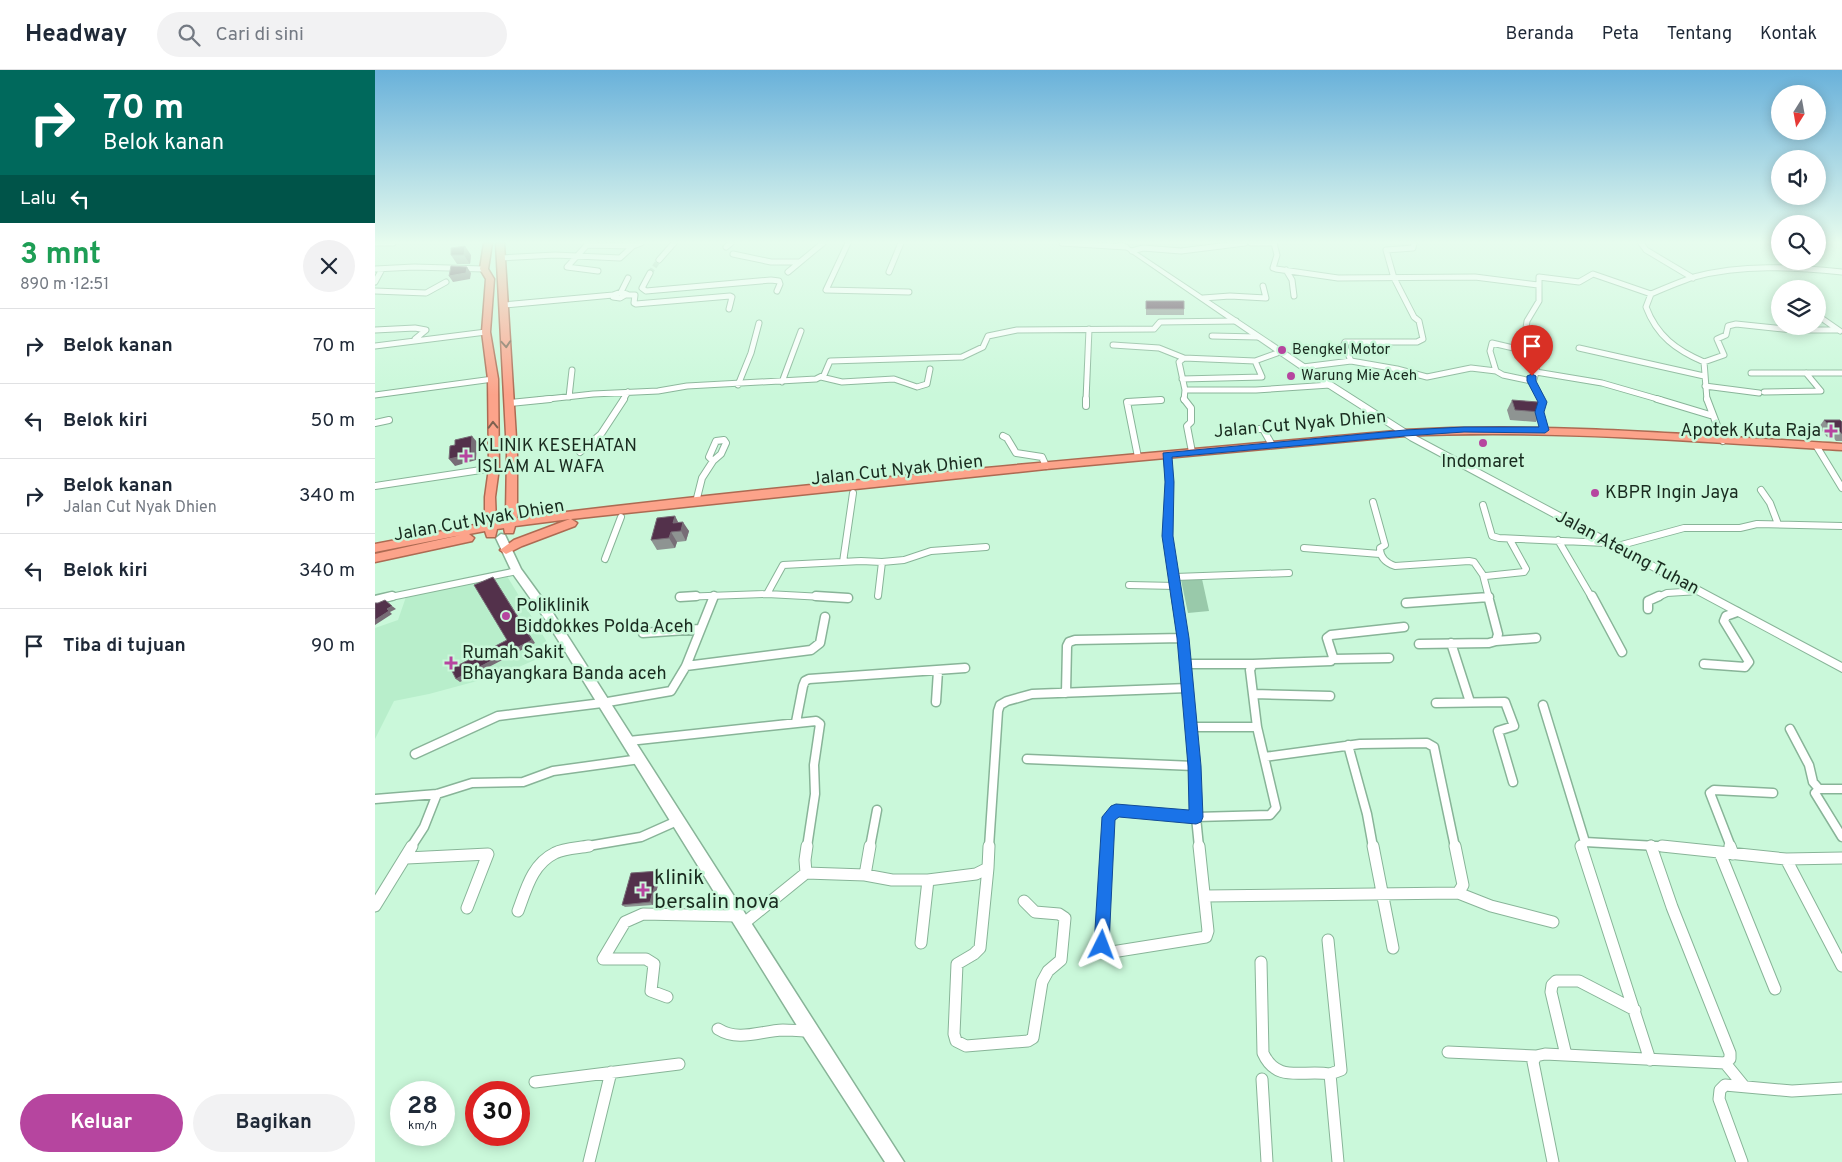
<!DOCTYPE html>
<html lang="id">
<meta charset="utf-8">
<style>
:root{--surface:#fff;--page:#f2f2f3;--text:#1f2937;--muted:#747a83;--line:#e0e1e3;--accent:#b6459f}
body{margin:0;font-family:Overpass,sans-serif;background:var(--page);color:var(--text);height:100vh;display:flex;flex-direction:column;font-size:19px;white-space:nowrap}
*{box-sizing:border-box;margin:0}
p{font-size:16px;color:var(--muted)}
.icon{flex:none;width:28px;height:28px;fill:none;stroke:currentColor;stroke-width:2;stroke-linecap:round;stroke-linejoin:round}
.map{position:relative;flex:1;overflow:hidden}
.sheet{display:flex;flex-direction:column;background:var(--surface);width:375px}
.sheet>*{flex:none}
.banner{background:#00695c;color:#fff;overflow:hidden}
.needle{width:32px;rotate:191deg}
.controls{position:absolute;left:1396px;top:15px;display:grid;gap:10px}
.controls a{display:grid;place-items:center;width:55px;height:55px;border-radius:50%;background:var(--surface);box-shadow:0 2px 12px #0003;font-size:25px}
.speed{position:absolute;left:15px;top:1011px;display:flex;gap:10px;font-size:25px;font-weight:700;text-align:center}
.speed>*{display:grid;place-content:center;width:65px;height:65px;border-radius:50%;background:var(--surface);box-shadow:0 2px 12px #0003;line-height:1}
.speed small{font-size:12px;font-weight:400}
.speed .limit{border:8px solid #d22;background:#fff;color:#111}
.pin{position:absolute;display:grid;place-items:center;width:42px;height:42px;color:#fff;margin:-51px -21px;border-radius:50% 50% 50% 0;rotate:-45deg;box-shadow:0 0 5px #0007}
.pin .icon{rotate:45deg}
.me{position:absolute;width:55px;margin:-28px;rotate:3deg;stroke-linejoin:round;filter:drop-shadow(0 0 4px #0008)}
.turn{display:flex;align-items:center;gap:18px;height:105px;padding:0 20px;font-size:22px}
.turn .icon{width:65px;height:65px;stroke-width:2.5}
.turn b{display:block;font-size:35px;line-height:42px}
.then{display:flex;align-items:center;height:48px;padding:0 20px;background:#0003;gap:10px;font-size:19px}
.round{display:grid;place-items:center;flex:none;width:52px;height:52px;border-radius:26px;background:var(--page)}
.summary{display:flex;align-items:center;justify-content:space-between;height:85px;padding:0 20px}
h1{font-size:30px;font-weight:700;line-height:38px;color:#1e9e55}
.button{display:flex;gap:10px;margin-top:auto;padding:10px 20px}
.button a{flex:1;height:58px;border-radius:30px;background:var(--accent);color:#fff;font-size:20px;font-weight:700;line-height:58px;text-align:center}
.button a+a{background:var(--page);color:var(--text)}
ul{padding:0;list-style:none}
li{display:flex;align-items:center;gap:15px;height:75px;padding:0 20px;border-top:1px solid var(--line)}
li div{flex:1}
li b{display:block;font-size:19px}
li em{font-style:normal}
header{display:flex;align-items:center;gap:30px;box-sizing:border-box;height:70px;padding:0 25px;background:var(--surface);border-bottom:1px solid var(--line)}
header strong{font-size:24px}
nav{display:flex;gap:28px;margin-inline-start:auto;font-size:18px}
.search{width:350px;height:45px;background:var(--page);display:flex;align-items:center;gap:12px;box-sizing:border-box;padding:0 18px;border-radius:28px;color:var(--muted);font-size:19px}
main{display:flex;flex:1;min-height:0}
.map>svg:first-child{display:block}
.built{fill:#b8eecb}
.green{fill:#99c9aa}
.lines{fill:none;stroke-linecap:round;stroke-linejoin:round}
.minor-tunnel{stroke:#a7cfb5;stroke-width:5;stroke-dasharray:5 2.5;stroke-linecap:butt}
.minor-far3-casing{stroke:#88b498;stroke-width:7}
.minor-far2-casing{stroke:#88b498;stroke-width:8}
.minor-far1-casing{stroke:#88b498;stroke-width:11}
.minor-casing{stroke:#88b498;stroke-width:13}
.tertiary-casing{stroke:#88b498;stroke-width:2}
.secondary-casing{stroke:#88b498;stroke-width:3}
.trunk-casing{stroke:#ad6a52;stroke-width:3}
.minor-far3{stroke:#fff;stroke-width:5}
.minor-far2{stroke:#fff;stroke-width:6}
.minor-far1{stroke:#fff;stroke-width:8}
.minor{stroke:#fff;stroke-width:11}
.tertiary{fill:#fff;fill-rule:evenodd}
.secondary{fill:#fff;fill-rule:evenodd}
.trunk{fill:#fca38a;fill-rule:evenodd}
.wall{fill:#8e9492}
.shaded-wall{fill:#776d76}
.building{fill:#53314b;stroke:#776d76}
.oneway{stroke:#7f614f}
.route{fill:#1a73e8;stroke:#114b97}
.poi-dot{fill:#b6459f;stroke:#caf8da;stroke-width:2}
.labels{text-anchor:middle;dominant-baseline:central;stroke-width:5;stroke-linejoin:round;paint-order:stroke}
.far-poi-label{font-size:15px;fill:#192b1f;stroke:#caf8da;text-anchor:start}
.street-label{font-size:18px;fill:#192b1f;stroke:#caf8da}
.poi-label{font-size:18px;fill:#192b1f;stroke:#caf8da;text-anchor:start}
.near-poi-label{font-size:21px;fill:#192b1f;stroke:#caf8da;text-anchor:start}
</style>
<header>
<strong>Headway</strong>
<div class="search"><svg class="icon" aria-label="search" viewBox="0 0 24 24"><circle cx="10" cy="10" r="6"/><path d="M15 15l6 6"/></svg>Cari di sini</div>
<nav><a>Beranda</a><a>Peta</a><a>Tentang</a><a>Kontak</a></nav>
</header>
<main>
<section class="sheet">
<div class="banner">
<div class="turn"><svg class="icon" aria-label="right" viewBox="0 0 24 24"><path d="M7 20v-9h11M14 6l5 5-5 5"/></svg><div><b>70 m</b>Belok kanan</div></div>
<div class="then">Lalu<svg class="icon" aria-label="left" viewBox="0 0 24 24"><path d="M17 20v-9H6M10 6l-5 5 5 5"/></svg></div>
</div>
<div class="summary"><div><h1>3 mnt</h1><p>890 m · 12:51</p></div><a class="round"><svg class="icon" aria-label="close" viewBox="0 0 24 24"><path d="M6 6l12 12M18 6L6 18"/></svg></a></div>
<ul>
<li><svg class="icon" aria-label="right" viewBox="0 0 24 24"><path d="M7 20v-9h11M14 6l5 5-5 5"/></svg><div><b>Belok kanan</b></div><em>70 m</em></li>
<li><svg class="icon" aria-label="left" viewBox="0 0 24 24"><path d="M17 20v-9H6M10 6l-5 5 5 5"/></svg><div><b>Belok kiri</b></div><em>50 m</em></li>
<li><svg class="icon" aria-label="right" viewBox="0 0 24 24"><path d="M7 20v-9h11M14 6l5 5-5 5"/></svg><div><b>Belok kanan</b><p>Jalan Cut Nyak Dhien</p></div><em>340 m</em></li>
<li><svg class="icon" aria-label="left" viewBox="0 0 24 24"><path d="M17 20v-9H6M10 6l-5 5 5 5"/></svg><div><b>Belok kiri</b></div><em>340 m</em></li>
<li><svg class="icon" aria-label="arrive" viewBox="0 0 24 24"><path d="M6 21V4h12l-3 4 3 4H6"/></svg><div><b>Tiba di tujuan</b></div><em>90 m</em></li>
</ul>
<div class="button"><a>Keluar</a><a>Bagikan</a></div>
</section>
<div class="map">
<svg width="1467" height="1092" viewBox="0 0 1467 1092">
<rect width="100%" height="100%" fill="#caf8da"/>
<!-- built -->
<path class="built" d="M132 506 178 582 128 604 54 624 19 631 0 669V558L23 550 32 524Z"/>
<!-- green -->
<path class="green" d="M827 509 834 541 813 543 806 510Z"/>
<g class="lines">
<!-- minor-tunnel -->
<path class="minor-tunnel" d="M275 203 284 190"/>
<!-- minor-far3 casing -->
<g class="minor-far3-casing">
<path id="minor-far3" d="M0 173H18
M473 173 451 220 534 222
M687 173 751 177
M876 173H899L902 185 898 198 901 199 963 208 1100 207 1163 215
M1266 173 1271 180 1318 208
M351 177 356 173
M757 181 768 178 806 181 870 173
M358 184 396 192H424
M126 188 180 185 245 188 258 176
M284 190 299 173
M0 199 39 197 109 199
M911 200 917 210 919 226
M223 201 192 197 212 175 258 176 266 173
M413 202 448 173
M514 202 526 173
M275 203 267 218 271 221 396 210 404 211 405 214 402 221
M0 212 7 199
M0 221 51 223 71 212
M246 222 253 208
M246 222 252 224 245 228 238 227V225Z
M1276 224C1290 218 1304 212 1319 207 1367 194 1418 197 1467 202
M251 225H260L259 233 261 234 355 226 357 227 354 239
M828 228 855 226 891 228 888 216
M129 235 238 225
M1442 245 1465 261
M0 260 40 258 51 260 40 269
M837 266 883 267
M738 275 784 278 809 288
M0 276 111 262
M1204 278 1329 306
M976 291 969 274 970 272H1042L1048 269 1044 251 1039 247 1019 208 1011 180 1038 178 1039 173
M928 297 976 291 1022 299 1052 307 1096 298 1121 301 1128 305 1156 311
M1121 301 1115 281 1117 273 1164 284
M1161 302 1163 277 1151 258 1152 251 1164 231V207L1204 212 1218 204 1276 224 1271 237C1282 266 1301 280 1329 292
M1376 303H1467
M446 307 467 312 519 309 542 317 552 314 555 299
M807 309 887 307 880 291
M407 312 426 261
M363 315 376 283 384 253
M1330 316 1384 323
M810 320H881L955 315
M1389 322 1446 321 1431 303
M0 325 118 309
M194 327 197 300
M164 330 218 324 283 321 312 316 441 309 449 305 455 291 587 287 608 277 613 266 642 260 779 259 785 252 861 251
M248 330 253 322
M711 330 714 259
M809 330 810 320 804 292 809 288 880 291 905 282
M1166 330 1158 313 1161 302 1227 313 1286 330
M1332 330 1329 292 1349 285 1342 269 1351 265 1353 256 1361 254 1418 260H1463"/>
</g>
<!-- minor-far2 casing -->
<g class="minor-far2-casing">
<path id="minor-far2" d="M809 329 816 338V352L812 356 817 382
M1166 329 1167 332 1164 342 1170 360
M1282 329 1335 345
M1332 329 1348 371
M135 333 175 329
M711 336V329
M0 353 14 350
M872 359H888L897 375
M628 366 632 368 641 383 667 387 671 396
M349 370 351 373 346 384 338 391 334 387 341 371Z
M1442 377 1467 418
M205 382 226 364 249 329
M791 385 795 412 792 466 802 528
M763 387 752 332 786 330
M0 416 119 398
M1386 420 1395 433 1403 454
M321 432 327 408 338 391
M998 432 1010 475 1005 478C1005 487 1011 493 1020 496L1094 491 1099 492 1108 505 1111 506 1149 502 1151 499 1135 470
M1108 435 1117 466 1124 468 1231 473
M1183 470 1217 528
M1239 477 1309 458H1365L1382 454 1467 456
M929 478 1005 484
M230 489 246 447
M468 492 478 423
M1108 505 1114 528
M800 507 914 503
M754 515 801 516
M392 524 408 495 486 491 507 492 529 490 556 481 611 477
M503 526 507 492
M305 527 392 524 467 528
M11 528 142 501
M1105 528 1114 527
M1281 528 1292 523 1324 521"/>
</g>
<!-- minor-far1 casing -->
<g class="minor-far1-casing">
<path id="minor-far1" d="M441 526 473 528
M801 526 808 568 816 657
M1217 526 1247 582
M305 527 321 526
M0 530 17 526
M1031 533 1114 527
M1273 539V531L1284 526
M268 563 325 559
M1121 571 1161 568
M1076 573 1095 632
M1044 574 1114 573 1121 571 1123 564 1113 526
M958 589 1014 588
M811 594H878
M1329 594 1370 597 1374 592 1349 551 1351 546 1362 542
M311 596 436 580 445 573 450 547
M691 623 692 576 694 572 700 570 808 568
M878 624 955 626
M561 632 563 601
M1061 633 1130 632 1139 656 1123 661 1138 712
M1168 635 1210 772
M421 652 428 616 430 611 434 609 590 598
M816 657H882L901 738 895 745 821 747
M816 657 821 747
M882 657 875 600 878 594 956 591 958 587 952 568 956 565 1029 557
M1415 659 1434 695 1438 712 1444 719 1440 723 1467 767
M254 671 441 651 445 654 439 695 440 724 432 777
M973 675 992 744 998 777
M40 684 123 646 227 633 296 621 311 596 339 526
M889 687 985 674 1052 673 1059 677 1080 777
M652 689 819 696
M1444 719H1467
M0 729 62 724 97 713 148 712 178 701 265 689
M821 747 824 777
M1276 775 1277 777
M36 777 49 757 62 724
M207 777 266 767 302 751
M495 777 502 740
M614 777 623 641 625 635 632 631 657 624 813 618
M732 777 734 747 741 740 821 747
M1206 777 1210 772 1299 777
M1356 777 1335 723 1339 720 1398 723"/>
</g>
<!-- minor casing -->
<g class="minor-casing">
<path id="minor" d="M732 776 727 875 731 880 737 882 831 867 833 861 824 776
M998 776 1018 878
M1206 776 1275 990
M1276 776 1297 837 1355 983V989L1350 993 1368 1015
M1287 776 1411 789 1467 788
M1355 776 1358 784
M1345 783 1400 919
M32 788 113 784 92 838
M1411 789 1467 896
M613 798 605 878 599 884 582 894 579 964 581 971 591 976 653 971 658 968 667 912 673 901 686 890 690 848 684 844 660 842 649 831
M431 803 430 790 432 776
M490 805 495 776
M1083 823 1116 836 1178 852
M830 826 1083 823 1088 815 1080 776
M0 836 37 776
M143 841C151 820 157 794 180 783 189 778 203 778 214 776
M368 854 431 803 490 805 517 810H553L601 804 613 798 614 776
M953 870 966 1000 955 1004
M546 873 553 810
M886 892 888 983C902 1014 928 999 955 1004L963 1092
M292 927 276 921 279 894 271 889H228L250 852 268 844 362 846
M343 959C364 972 385 961 408 960 417 960 426 961 435 961
M1073 982 1161 986
M1191 985 1176 922 1177 915 1181 911H1204L1260 940
M887 1009 892 1092
M160 1012 304 994
M214 1092 236 1002
M1178 1092 1158 992 1161 986 1170 984 1350 993
M1367 1092 1344 1029 1345 1020 1350 1015 1417 1021 1467 1018"/>
</g>
<!-- tertiary casing -->
<g class="tertiary-casing">
<path id="tertiary" d="M742 173H748L958 313 1041 366 1467 593V602L1035 370 952 317Z"/>
</g>
<!-- secondary casing -->
<g class="secondary-casing">
<path id="secondary" d="M126 464 130 465 146 499 178 543 529 1092H510L429 967 170 549 138 504 121 468Z"/>
</g>
<!-- trunk casing -->
<g class="trunk-casing">
<path id="trunk" d="M109 173H117L113 199 119 209 115 262 123 309 124 398 120 427 121 452 130 450 131 443 132 384 121 173H129L142 384V448C437 411 734 387 1030 360 1176 352 1321 365 1467 374V380C1321 372 1176 359 1030 366L671 399 223 446 196 449 202 453 200 456 147 476 131 484 125 480 139 470 195 449 140 456 138 463H130L129 458 122 459 120 467H112L110 461 94 464 99 468 97 471 0 492V484L86 465 0 482V474L110 453V427L114 398 113 309 107 262 111 209 105 199Z"/>
</g>
<!-- minor-far3 -->
<use href="#minor-far3" class="minor-far3"/>
<!-- minor-far2 -->
<use href="#minor-far2" class="minor-far2"/>
<!-- minor-far1 -->
<use href="#minor-far1" class="minor-far1"/>
<!-- minor -->
<use href="#minor" class="minor"/>
<!-- tertiary -->
<use href="#tertiary" class="tertiary"/>
<!-- secondary -->
<use href="#secondary" class="secondary"/>
<!-- trunk -->
<use href="#trunk" class="trunk"/>
</g>
<!-- wall -->
<path class="wall" d="M76 185H96L95 194H82Z
M771 231 809 239V245H771Z
M1137 330 1166 342 1161 352 1135 350 1132 340Z
M1449 350 1467 352V371H1461L1458 367H1452L1444 357Z
M300 446 303 452 314 461 311 471 302 472 300 478 282 480 276 470Z
M284 801 286 803 278 835 250 837 247 835Z"/>
<!-- shaded-wall -->
<path class="shaded-wall" d="M90 176 96 185 95 194 89 185Z
M92 197 96 203 95 209 78 212 74 206Z
M97 366 102 372 101 390 80 396 74 389Z
M300 446 305 456 298 453Z
M308 452 314 461 311 471 306 461Z
M296 462 302 472 300 478 294 468Z
M118 507 160 573 85 612 81 609 157 570Z
M17 536 21 539 15 542 17 544 0 555V550L12 539Z
M284 801 286 803 278 835 275 832Z"/>
<!-- building -->
<path class="building" d="M90 176 89 185H76V178Z
M76 196 92 197 91 203 74 206Z
M771 231H809V239H771Z
M1137 330 1163 332 1166 342 1140 340Z
M1449 350H1465L1467 352V364L1463 360H1458Z
M97 366 96 384 74 389 75 376 80 375V370Z
M300 446 298 453 308 452 306 461 296 462 294 468 276 470 282 448Z
M118 507 157 570 81 609 76 599 132 570 99 515Z
M10 530 17 536 12 539 14 541 0 550V533H3Z
M284 801 275 832 247 835 256 803Z"/>
<!-- one-way arrows -->
<defs><path id="oneway-chevron" d="M-2-3.5L2.5 0L-2 3.5" fill="none" stroke-width="1.6" stroke-linecap="round" stroke-linejoin="round" transform="scale(1.25)"/></defs>
<g class="oneway">
<use href="#oneway-chevron" transform="translate(131 274) rotate(86)"/>
<use href="#oneway-chevron" transform="translate(118 355) rotate(-91)"/>
</g>
<!-- sky -->
<linearGradient id="sky" x2="0" y2="1"><stop stop-color="#69b1da"/><stop offset="0.53" stop-color="#e7fcee"/><stop offset="1" stop-color="#e7fcee" stop-opacity="0"/></linearGradient>
<rect width="1467" height="325" fill="url(#sky)"/>
<!-- route -->
<path class="route" d="M1157 304 1161 306V311L1172 332 1169 342 1174 360 1170 363 1089 362 1030 366 797 387 799 412 798 466 814 568 826 696 828 747 826 752 821 754 744 747 740 750 734 875 732 880 727 882 721 880 719 875 727 747 736 736 741 734 814 740 813 696 802 568 787 466 790 412 788 383 1030 360 1089 357H1164L1160 342 1163 332 1152 311V306Z"/>
<!-- markers -->
<g class="poi-dot">
<circle cx="907" cy="280" r="5"/>
<circle cx="916" cy="306" r="5"/>
<path d="M1453.5 353.5h5v5h5v5h-5v5h-5v-5h-5v-5h5z"/>
<circle cx="1108" cy="373" r="5"/>
<path d="M88.5 378.5h5v5h5v5h-5v5h-5v-5h-5v-5h5z"/>
<circle cx="1220" cy="423" r="5"/>
<circle cx="131" cy="546" r="5"/>
<path d="M73.5 585.5h5v5h5v5h-5v5h-5v-5h-5v-5h5z"/>
<path d="M265.5 812.5h5v5h5v5h-5v5h-5v-5h-5v-5h5z"/>
</g>
<g class="labels">
<!-- far-poi labels -->
<g class="far-poi-label">
<text x="917" y="280">Bengkel Motor</text>
<text x="926" y="306">Warung Mie Aceh</text>
</g>
<!-- street labels -->
<g class="street-label">
<text transform="translate(925 355) rotate(-5)">Jalan Cut Nyak Dhien</text>
<text transform="translate(522 401) rotate(-6)">Jalan Cut Nyak Dhien</text>
<text transform="translate(104 451) rotate(-10)">Jalan Cut Nyak Dhien</text>
<text transform="translate(1252 483) rotate(28)">Jalan Ateung Tuhan</text>
</g>
<!-- poi labels -->
<g class="poi-label">
<text x="1446" y="361" text-anchor="end">Apotek Kuta Raja</text>
<text x="102" y="376">KLINIK KESEHATAN<tspan x="102" dy="21">ISLAM AL WAFA</tspan></text>
<text x="1108" y="392" text-anchor="middle">Indomaret</text>
<text x="1230" y="423">KBPR Ingin Jaya</text>
<text x="141" y="536">Poliklinik<tspan x="141" dy="21">Biddokkes Polda Aceh</tspan></text>
<text x="87" y="583">Rumah Sakit<tspan x="87" dy="21">Bhayangkara Banda aceh</tspan></text>
</g>
<!-- near-poi labels -->
<g class="near-poi-label">
<text x="279" y="808">klinik<tspan x="279" dy="24">bersalin nova</tspan></text>
</g>
</g>
</svg>
<div class="controls">
<a><svg class="needle" viewBox="-14 -14 28 28"><path d="M0-13l5 13h-10z" fill="#e53935"/><path d="M0 13l5-13h-10z" fill="#747a83"/></svg></a>
<a><svg class="icon" aria-label="sound" viewBox="0 0 24 24"><path d="M4 9h4l5-4v14l-5-4H4zM17 9q2 3 0 6"/></svg></a>
<a><svg class="icon" aria-label="search" viewBox="0 0 24 24"><circle cx="10" cy="10" r="6"/><path d="M15 15l6 6"/></svg></a>
<a><svg class="icon" aria-label="layers" viewBox="0 0 24 24"><path d="M12 4l9 5-9 5-9-5zM3 14l9 5 9-5"/></svg></a>
</div>
<div class="speed"><div>28<small>km/h</small></div><div class="limit">30</div></div>
<div class="pin" style="left:1157px;top:306px;background:#d93025"><svg class="icon" aria-label="arrive" viewBox="0 0 24 24"><path d="M6 21V4h12l-3 4 3 4H6"/></svg></div>
<svg class="me" style="left:727px;top:875px" viewBox="-20 -20 40 40"><path d="M0-17L14 15 0 8-14 15z" fill="#1a73e8" stroke="#fff" stroke-width="4"/></svg>
</div>
</main>
